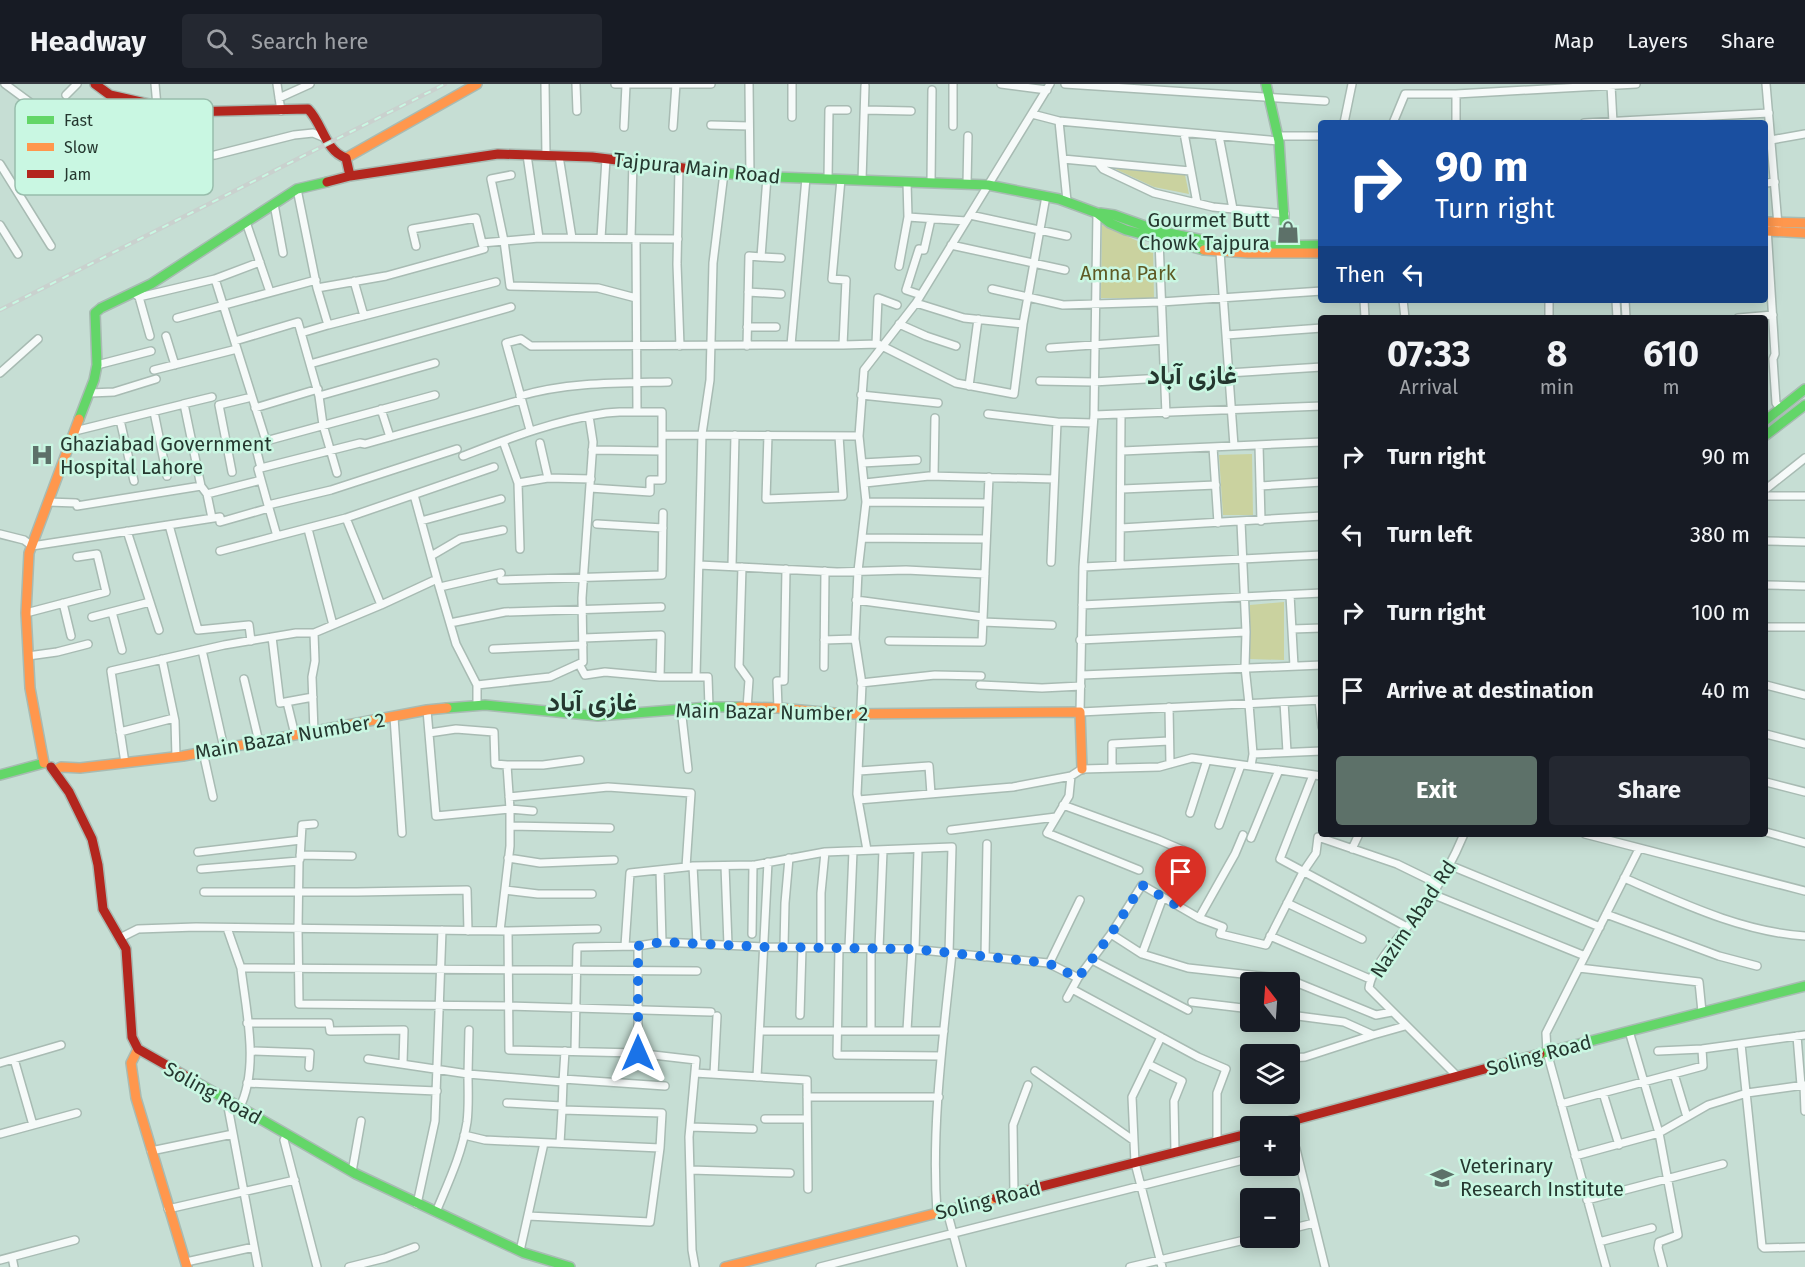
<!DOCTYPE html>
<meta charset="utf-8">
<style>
:root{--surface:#171b24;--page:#242831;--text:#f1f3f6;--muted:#9ea1a6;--line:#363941;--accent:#5d7169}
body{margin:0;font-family:"Fira Sans",Vazirmatn,sans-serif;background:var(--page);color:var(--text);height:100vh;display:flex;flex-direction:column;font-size:22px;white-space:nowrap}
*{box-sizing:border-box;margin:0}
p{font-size:20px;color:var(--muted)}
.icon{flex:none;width:33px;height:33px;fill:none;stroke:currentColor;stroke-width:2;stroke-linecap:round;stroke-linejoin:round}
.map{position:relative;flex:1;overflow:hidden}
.panel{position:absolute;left:1318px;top:231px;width:450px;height:522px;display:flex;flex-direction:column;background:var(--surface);border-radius:6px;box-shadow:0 3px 15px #0003}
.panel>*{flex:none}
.top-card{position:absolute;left:1318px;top:36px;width:450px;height:183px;border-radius:6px;box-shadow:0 3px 15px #0003;background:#1a4fa0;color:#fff;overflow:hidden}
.needle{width:39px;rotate:343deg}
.fabs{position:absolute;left:1240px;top:888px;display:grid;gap:12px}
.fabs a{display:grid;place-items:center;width:60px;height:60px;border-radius:6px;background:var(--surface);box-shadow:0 3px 15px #0003;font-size:30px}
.pin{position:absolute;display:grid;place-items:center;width:51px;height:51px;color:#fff;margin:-62px -26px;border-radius:50% 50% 50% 0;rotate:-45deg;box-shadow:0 0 6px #0007}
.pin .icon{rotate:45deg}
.me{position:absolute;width:66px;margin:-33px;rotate:0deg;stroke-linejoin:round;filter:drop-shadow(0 0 4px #0008)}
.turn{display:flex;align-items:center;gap:21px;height:126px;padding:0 18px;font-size:27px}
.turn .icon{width:78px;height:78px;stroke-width:2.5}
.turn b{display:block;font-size:42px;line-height:51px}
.then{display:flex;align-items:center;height:57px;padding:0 18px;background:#0003;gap:12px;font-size:22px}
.eta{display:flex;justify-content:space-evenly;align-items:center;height:102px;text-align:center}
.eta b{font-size:36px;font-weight:700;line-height:42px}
.action{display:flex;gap:12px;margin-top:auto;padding:12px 18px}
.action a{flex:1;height:69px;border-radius:6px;background:var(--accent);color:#fff;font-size:24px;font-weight:700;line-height:69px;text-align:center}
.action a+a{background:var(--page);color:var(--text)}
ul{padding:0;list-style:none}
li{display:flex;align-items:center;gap:18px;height:78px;padding:0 18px}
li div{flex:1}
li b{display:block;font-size:22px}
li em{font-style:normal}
header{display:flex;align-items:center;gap:36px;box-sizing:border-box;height:84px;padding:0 30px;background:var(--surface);border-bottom:2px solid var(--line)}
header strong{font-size:28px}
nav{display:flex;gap:33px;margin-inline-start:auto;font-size:21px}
.search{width:420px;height:54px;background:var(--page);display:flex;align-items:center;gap:15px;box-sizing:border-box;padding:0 21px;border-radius:6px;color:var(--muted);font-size:22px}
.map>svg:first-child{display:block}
.green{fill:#cad29f}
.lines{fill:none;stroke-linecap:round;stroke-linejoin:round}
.street-casing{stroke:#a8bbb3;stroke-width:10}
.fast-casing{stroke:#a8bbb3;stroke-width:12}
.slow-casing{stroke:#a8bbb3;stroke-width:12}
.jam-casing{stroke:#a8bbb3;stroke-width:12}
.street{stroke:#f6faf9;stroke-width:7}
.fast{stroke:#63d668;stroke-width:9}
.slow{stroke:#ff974d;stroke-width:9}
.jam{stroke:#b3261e;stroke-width:9}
.rail-casing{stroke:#c9d1ce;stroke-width:4.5}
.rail{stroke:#c9f7e2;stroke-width:2;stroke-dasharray:7;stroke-linecap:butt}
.route{stroke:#1a73e8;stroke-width:10;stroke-dasharray:0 18}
.labels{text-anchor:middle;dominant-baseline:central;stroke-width:5;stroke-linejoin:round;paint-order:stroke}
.street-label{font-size:20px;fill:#25372f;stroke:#c9f7e2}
.poi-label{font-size:20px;fill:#25372f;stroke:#c9f7e2;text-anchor:start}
.park-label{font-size:20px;fill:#5e5a24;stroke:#c9f7e2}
.district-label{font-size:26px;font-weight:bold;fill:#25372f;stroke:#c9f7e2}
.key{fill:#c9f7e2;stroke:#98bdac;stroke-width:1.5}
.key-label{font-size:16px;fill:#25372f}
</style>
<header>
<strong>Headway</strong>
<div class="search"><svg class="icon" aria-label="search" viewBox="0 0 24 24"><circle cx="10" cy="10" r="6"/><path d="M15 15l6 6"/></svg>Search here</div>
<nav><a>Map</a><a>Layers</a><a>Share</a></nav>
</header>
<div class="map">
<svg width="1805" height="1183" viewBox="0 0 1805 1183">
<rect width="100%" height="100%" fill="#c6ded4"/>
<!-- green -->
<path class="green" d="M1109 82 1185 91 1189 110 1154 103Z
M1102 141 1153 164 1154 214H1101Z
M1252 370 1253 431H1223L1219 371Z
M1284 518V576L1250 575V521Z"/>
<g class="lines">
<!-- street casing -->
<g class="street-casing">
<path id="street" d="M5 0 59 40 123 68 173 75 215 71 294 51 313 49 325 54
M155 0 157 22
M277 0 281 27
M545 0 546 72
M576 0 577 27
M615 0H711
M749 0 750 92
M953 0V42
M1001 0 1047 6
M1065 0 1325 17
M1766 0 1778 141
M1611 1 1613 39
M66 11 77 0
M279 14 310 0
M865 26 911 27
M1032 30 1059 37 1279 57
M792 33V0
M1059 37 1067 117
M1344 39 1352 0
M1393 39 1405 10H1456L1636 0
M1456 39V10
M1584 39 1769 29
M711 41 749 42
M624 43 626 1
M673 43 676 0
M1184 49 1197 119
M1219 52 1233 125
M1278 52H1322
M1771 56 1805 50
M527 71 539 154
M559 72 572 154
M1063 75 1190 87
M0 80 51 162
M1099 80 1103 85 1154 109 1213 123 1285 130
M679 83 677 180 680 262
M511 91 491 95 504 157 510 202 598 204 636 214
M828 95 829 26H847
M862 96 865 2
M931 99 932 6
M1766 99 1775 98
M967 100 968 52
M297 105 317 204 328 241 301 249
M274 120 283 169
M1097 129 1094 331 1083 483 1080 628 1322 616
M970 131 1067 152
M908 133 966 137
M246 138 270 208
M0 141 18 170
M1767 144 1775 270 1773 275 1776 319 1780 324
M601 154 606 75
M631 154 633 77
M636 155 637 328
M1159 156 1166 330
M951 161 1065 186
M416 162 412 145 476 134 482 159
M1220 168 1234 362
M761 173 781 174
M899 182 908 133 907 98
M215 195 260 178
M354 197 364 232
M317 204 386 192 484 165 482 159 539 154 678 155
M992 205 1063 221 1161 218 1322 207
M748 208 781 210
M134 209 139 213 215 195 266 357
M921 211 906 206 919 165 924 166 931 135
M139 213 150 252
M1364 216 1365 234
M1403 216 1405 234
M1549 216V234
M1616 216 1617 234
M1625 216 1626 234
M177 234 316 196
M1738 234 1773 231
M899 240 926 252 956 262
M1023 240 1046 112
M328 241 496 198
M747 243H776
M1226 251 1322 244
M166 252 175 281
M235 257 298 238 319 312 323 341 337 389
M876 260 878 214 897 221
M791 261H843L846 196 832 195 841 95
M843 261 878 260 956 299 1014 310 1023 240 964 234 916 219
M747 262 749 172 761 173 767 93
M1050 264 1163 256
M310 280 511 223
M97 281 151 267
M154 286 237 265
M0 289 38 255
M1228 289 1322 283
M1040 297 1093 298 1163 294
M969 302 978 235
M90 309 114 308 156 295
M861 311 938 319
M319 312 435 279
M520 312C568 298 618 299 668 298
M183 320 212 313
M255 324 318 305
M381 325 390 353
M154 328 167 392
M988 330 1057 338
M1094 331 1322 322
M120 336 134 397
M530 346 506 259 521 255 531 262 791 261 806 94
M75 347 184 320 201 402
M662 351 859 352
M768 351 766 415 843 412 839 352
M503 357 518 399 520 465
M540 359 548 394
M1259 361 1261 437
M1213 363 1218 439
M592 366 662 367
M1122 367 1322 358
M463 372C510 354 556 336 606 329 625 327 644 328 662 328V396H650V408L590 404
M862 379 917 376
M261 384 360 359 365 360 521 316
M232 388 219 321 252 313
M934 392 935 334
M518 399 548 394 591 395
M865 399 929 392 1054 395
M1260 402 1322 398
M1122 405 1216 401
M1766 405 1805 374
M207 410 261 396
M414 411 437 495
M1766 412H1805
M48 418 76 419 77 422 201 402 207 410 212 434
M866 418 988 419
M268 421 258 385 261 384 255 360 435 311
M421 437 501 415
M1241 438 1246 548 1245 583 1249 620 1253 670 1251 682
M597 440 663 444
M169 441 198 546 249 541 251 557
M1121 444 1322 432
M308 445 333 541
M127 447 159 546
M0 450 24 456 32 462 220 433V438L269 424 268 421 331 406 457 365
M277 452 346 434 494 383
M862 454 986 455
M1766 457 1805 458
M220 467 277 452 269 424
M431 472 460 455 503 446
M1051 478 1057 338 1093 339
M699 481 837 488 906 486 985 490
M1120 481 1121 331
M732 482 735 351
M742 483 739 582 749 596 747 624
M1083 483 1322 471
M501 496 662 491 663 429
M1766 501 1805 502
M440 503 501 489
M1290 511 1294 582
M856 516 983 533
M63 519 71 552
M381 521 437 495 456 560 477 601
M1082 521 1322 509
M112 528 122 566
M26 529 106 508 97 470 77 473
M92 533 150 518
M983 538 1052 541
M450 539 505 528 661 523
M1766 543H1805
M1292 545 1322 544
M314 549 381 521 346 434
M272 553 280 619 313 613
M824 556 855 555
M1080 556 1246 548
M889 557 982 558 989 393
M493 565 583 561
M202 566 224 664
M28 572 57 568 88 560
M162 575 175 637 176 673
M579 580 585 591 605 588 660 593 661 551 583 554
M824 583 825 487
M1082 591 1322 581
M660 593H708L709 623
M696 593 702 350 710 296 713 179 724 89
M244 595 259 658
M861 599 935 591 981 592
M980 601 1042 604 1081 602
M1766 601 1805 611
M1319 616 1322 643
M287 618 295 651
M1284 618 1287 668
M477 622V601L550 593 583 578 582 514 593 358 589 332
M1169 623 1170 680
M681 624 688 685
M778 624 777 597H784L786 485
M427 626 436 732 510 725 533 727
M394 633 402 749
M120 648 174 634
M429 649 456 645 494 648 495 680 507 681 510 725V762L500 847
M1766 650 1805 660
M203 668 213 713
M1253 670 1322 667
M125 679 111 587 224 561 296 549H314L315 577 312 593 314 648
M507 681H543L580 676
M1112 684V660L1169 657
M859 687 929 682 931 710
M1313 691 1280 775 1407 843
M1071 692 1069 712 1047 749 1139 786
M1766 698 1805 708
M509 713 608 703 691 709 686 783 693 782 697 859
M858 716 1013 703 1071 692 1082 685 1159 683 1192 674 1322 692
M1063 721 1159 756 1192 770
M1190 729 1207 676
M1219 741 1241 681
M510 742 610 744
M951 746 1056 733
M1766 748 1805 759
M1585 750 1805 807
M1251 754 1279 686
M1352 765 1359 750
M867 766 857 710 862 600 855 555 858 487 866 418 859 352 864 286 916 219 1050 0
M198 768 301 756
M300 771 352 772
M508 774 540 779 614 776
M300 775 302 741 314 740
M1449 781 1600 843
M693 782 755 781 825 768 952 763 949 869
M725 782 728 861
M201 785 299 777 298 845 299 920 508 922 711 928
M660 786 662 858
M1624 794C1682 819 1742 848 1805 852
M505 806 538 810H592
M204 808H357L467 806 468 847
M1432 810 1585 872
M1287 819 1362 855
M1606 830 1719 872 1757 882
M1199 834 1235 770 1243 751
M227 844 241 884 697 887
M508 847 597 845
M752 850 753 781
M1270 852 1370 895
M120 854 138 845 196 843 508 847 509 966 636 969 696 976 689 1053 692 1166 695 1183
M625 862 630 789 686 783
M638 862V969
M784 863 785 819 789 774
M821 864V809L825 768
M839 864 837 971 941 972
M849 864 853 767
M871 864V946
M879 864 883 767
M915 865 918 766
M1142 870 1163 813
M985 873 987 760
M1092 876 1188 926
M1049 880 1080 816
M1579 884 1699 898 1702 928
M1072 905 1198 973 1226 985 1217 1009V1058
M1067 914 1078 894 1111 850
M1192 918 1251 925
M1392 928 1376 931 1288 895 1188 884 1142 870 1111 850 1142 801 1199 834 1223 843 1220 850 1266 861 1303 788 1316 769 1318 753 1397 780 1438 800
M800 931 802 864
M1290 931 1344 938 1373 951 1405 942
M247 939H329L330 947 404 946 403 979
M907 946 912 865
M760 947H944
M1629 947 1659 1049 1678 1151 1659 1158 1658 1164 1663 1183
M1797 952 1801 1001
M1161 953 1132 1013 1135 1079 1162 1183
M1741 960 1762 1162 1764 1164 1805 1163
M251 967 310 969 309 983
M575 967 577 863 638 862 662 858 765 863 912 865 1048 879 1078 894
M1658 967 1702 965 1805 951
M1290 974 1305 973 1373 951
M14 975 33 1041
M368 975 468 990 469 946
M0 979 61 961
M1148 980 1182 997 1174 1017 1175 1069
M1035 987 1133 1056
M695 989 807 996 808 1105
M714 990 717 932
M1674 990 1687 1033
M1457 992 1369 904C1372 879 1410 841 1426 820 1441 798 1454 774 1464 750
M757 993 768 778
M563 995 665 1002
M247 999 437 1007
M1804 1001 1805 1027
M1603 1009 1619 1061
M807 1013H939
M229 1019 228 1023 258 1183
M507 1019 562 1022
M1561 1020 1703 982 1702 965
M239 1025C260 984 246 927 241 884
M562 1026 563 998
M765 1035H807
M690 1043 753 1045
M0 1050 77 1029
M287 1050 284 1056 317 1183
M464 1051 485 1056 660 1064
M1290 1064 1296 1065 1297 1069 1325 1183
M151 1067 233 1050
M1575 1072 1659 1049 1708 1021 1747 1009 1805 1001
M690 1086 790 1089
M352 1088 361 1037
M1014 1110 1013 1041 1028 1001
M1587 1116 1723 1080
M417 1120 435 1037 442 846
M168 1125 295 1096
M947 1127 962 1183
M436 1128C448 1099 462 1070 467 1038 469 1023 468 1006 468 990L563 998 565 967
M937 1129C931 1043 943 955 952 869
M528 1132 650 1138 660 1064 662 1029 562 1026 560 1059
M1290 1145 1314 1139
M1599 1158 1652 1144
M520 1167 544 1059
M12 1173 14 1183
M0 1176 75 1156
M186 1178 254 1163
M349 1183 385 1174 415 1163
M820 1183 1251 1074
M1130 1183 1253 1154
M1606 1183 1547 968 1546 949 1639 765"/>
</g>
<!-- fast casing -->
<g class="fast-casing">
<path id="fast" d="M1266 0 1279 57 1286 167
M700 86 747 92 988 101 1059 115 1097 129 1110 139 1126 146 1204 166
M1100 129 1114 131 1159 147 1222 160 1266 162 1322 161
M79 335 94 296 97 281 95 229 101 224 151 200 297 105 327 98
M1766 336 1805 305
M1766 351 1805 321
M447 624 485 621 598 632 709 623H739
M0 691 44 679
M1540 970 1805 902
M196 998 356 1090 524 1169 570 1183"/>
</g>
<!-- slow casing -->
<g class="slow-casing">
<path id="slow" d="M346 74 477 0
M1766 138 1805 139
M1766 147 1805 149
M1204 166 1248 169H1322
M739 623 778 624 846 630 1080 628 1082 685
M44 679 30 604 26 529 29 469 79 335
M55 686 61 683 80 684 183 672 427 626 447 624
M138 965 131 979 136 1014 187 1183
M725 1183 996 1114"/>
</g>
<!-- jam casing -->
<g class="jam-casing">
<path id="jam" d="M95 0 110 11 185 28 308 25C323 40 325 67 346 74L350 92
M327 98 350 92 498 70 592 73 700 86
M51 683 69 708 92 755 98 781 103 825 126 865 132 953 138 965 196 998
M1273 1042 1540 970
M996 1114 1251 1049"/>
</g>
<!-- street -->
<use href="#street" class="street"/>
<!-- fast -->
<use href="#fast" class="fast"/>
<!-- slow -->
<use href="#slow" class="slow"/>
<!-- jam -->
<use href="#jam" class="jam"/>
<!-- rail casing -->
<g class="rail-casing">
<path id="rail" d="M0 226 445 0"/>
</g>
<!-- rail -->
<use href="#rail" class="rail"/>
</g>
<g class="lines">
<!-- route -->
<path class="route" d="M638 969V862L662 858 765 863 912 865 1048 879 1078 894 1111 850 1142 801 1181 824"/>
</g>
<!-- icons -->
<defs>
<g id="shop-bare" transform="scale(1.8)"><path d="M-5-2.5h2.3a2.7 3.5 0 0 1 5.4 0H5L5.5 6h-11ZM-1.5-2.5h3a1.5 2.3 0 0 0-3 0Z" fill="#5d7169" stroke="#c9f7e2" stroke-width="2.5" paint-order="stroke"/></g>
<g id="hospital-bare" transform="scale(1.8)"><path d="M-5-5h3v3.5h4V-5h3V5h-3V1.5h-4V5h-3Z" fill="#5d7169" stroke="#c9f7e2" stroke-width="2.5" paint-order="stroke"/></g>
<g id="university-bare" transform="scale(1.8)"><path d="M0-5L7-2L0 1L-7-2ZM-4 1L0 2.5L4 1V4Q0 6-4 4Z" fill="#5d7169" stroke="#c9f7e2" stroke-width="2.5" paint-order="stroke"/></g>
</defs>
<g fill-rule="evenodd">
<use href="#shop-bare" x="1288" y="148"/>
<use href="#hospital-bare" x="42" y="371"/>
<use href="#university-bare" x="1442" y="1094"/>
</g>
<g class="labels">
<!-- street labels -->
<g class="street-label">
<text transform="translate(697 84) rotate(6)">Tajpura Main Road</text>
<text transform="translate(772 628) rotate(1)">Main Bazar Number 2</text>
<text transform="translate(290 652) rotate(-10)">Main Bazar Number 2</text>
<text transform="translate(1413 835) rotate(-56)">Nazim Abad Rd</text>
<text transform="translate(1539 971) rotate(-15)">Soling Road</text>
<text transform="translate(213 1009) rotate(29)">Soling Road</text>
<text transform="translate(988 1116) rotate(-14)">Soling Road</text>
</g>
<!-- poi labels -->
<g class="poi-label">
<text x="1270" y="136" text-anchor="end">Gourmet Butt<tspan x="1270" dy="23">Chowk Tajpura</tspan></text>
<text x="60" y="360">Ghaziabad Government<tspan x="60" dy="23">Hospital Lahore</tspan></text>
<text x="1460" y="1082">Veterinary<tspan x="1460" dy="23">Research Institute</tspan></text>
</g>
<!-- park labels -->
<g class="park-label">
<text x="1128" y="189">Amna Park</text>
</g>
<!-- district labels -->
<g class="district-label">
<text x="1192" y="291">غازى آباد</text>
<text x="592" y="618">غازى آباد</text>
</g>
</g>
<!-- legend -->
<rect x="15" y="15" width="198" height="96" rx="9" class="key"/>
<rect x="27" y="32" width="27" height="8" fill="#63d668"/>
<rect x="27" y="59" width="27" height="8" fill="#ff974d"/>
<rect x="27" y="86" width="27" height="8" fill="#b3261e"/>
<g class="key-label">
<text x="64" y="42">Fast</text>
<text x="64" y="69">Slow</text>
<text x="64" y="96">Jam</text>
</g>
</svg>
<div class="fabs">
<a><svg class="needle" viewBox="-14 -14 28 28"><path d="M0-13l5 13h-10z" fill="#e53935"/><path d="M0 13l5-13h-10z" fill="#9ea1a6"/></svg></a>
<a><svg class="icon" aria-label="layers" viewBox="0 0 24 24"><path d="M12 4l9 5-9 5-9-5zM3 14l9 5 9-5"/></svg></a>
<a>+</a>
<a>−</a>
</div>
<div class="pin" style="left:1181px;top:824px;background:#d93025"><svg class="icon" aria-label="arrive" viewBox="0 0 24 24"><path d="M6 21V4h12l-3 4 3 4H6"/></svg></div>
<svg class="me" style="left:638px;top:969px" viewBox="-20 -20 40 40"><path d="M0-17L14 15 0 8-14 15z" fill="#1a73e8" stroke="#fff" stroke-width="4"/></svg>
<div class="top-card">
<div class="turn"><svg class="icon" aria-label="right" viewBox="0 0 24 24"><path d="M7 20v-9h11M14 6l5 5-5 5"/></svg><div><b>90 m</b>Turn right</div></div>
<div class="then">Then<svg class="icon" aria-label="left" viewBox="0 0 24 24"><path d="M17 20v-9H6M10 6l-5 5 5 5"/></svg></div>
</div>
<section class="panel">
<div class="eta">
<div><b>07:33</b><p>Arrival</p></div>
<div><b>8</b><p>min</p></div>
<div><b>610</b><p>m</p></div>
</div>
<ul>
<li><svg class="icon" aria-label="right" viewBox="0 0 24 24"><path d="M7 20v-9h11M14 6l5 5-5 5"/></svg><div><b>Turn right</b></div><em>90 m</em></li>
<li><svg class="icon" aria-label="left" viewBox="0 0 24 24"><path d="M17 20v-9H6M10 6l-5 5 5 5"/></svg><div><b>Turn left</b></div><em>380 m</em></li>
<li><svg class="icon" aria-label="right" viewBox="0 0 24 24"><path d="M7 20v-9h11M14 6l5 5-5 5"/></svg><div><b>Turn right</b></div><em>100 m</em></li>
<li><svg class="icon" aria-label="arrive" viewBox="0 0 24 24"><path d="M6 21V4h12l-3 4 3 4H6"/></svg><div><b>Arrive at destination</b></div><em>40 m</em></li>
</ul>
<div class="action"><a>Exit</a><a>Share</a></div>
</section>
</div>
